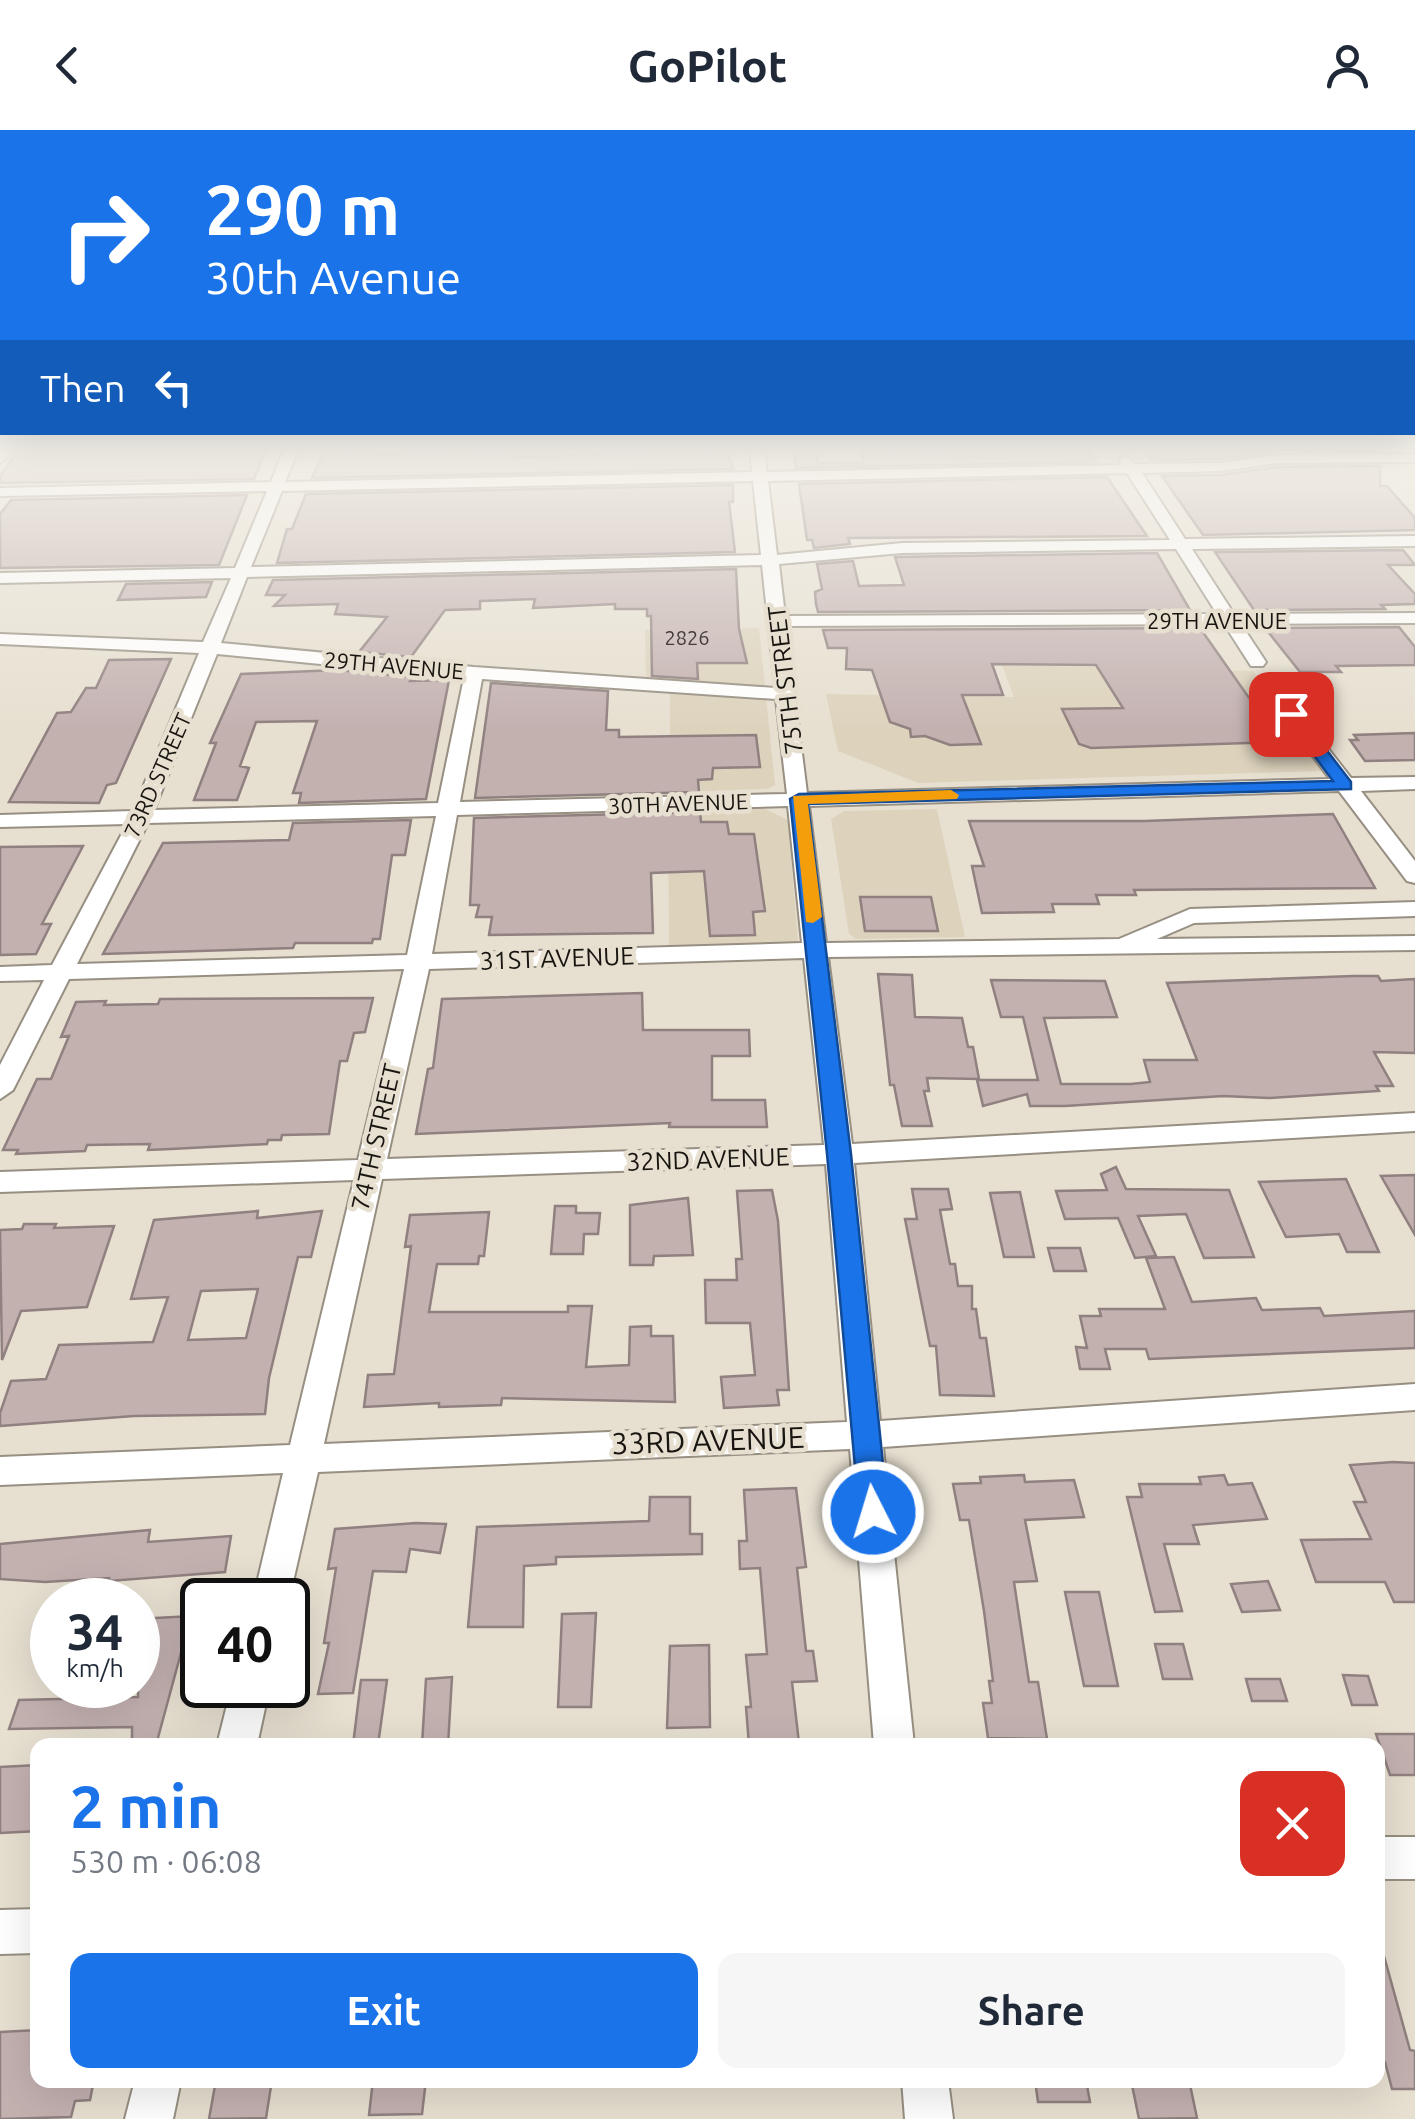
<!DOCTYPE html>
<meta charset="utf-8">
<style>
:root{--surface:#fff;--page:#f6f6f7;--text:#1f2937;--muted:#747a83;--accent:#1a73e8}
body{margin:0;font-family:Ubuntu,sans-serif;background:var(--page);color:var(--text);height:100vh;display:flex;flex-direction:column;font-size:38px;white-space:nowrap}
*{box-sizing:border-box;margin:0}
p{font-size:32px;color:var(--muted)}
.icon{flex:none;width:55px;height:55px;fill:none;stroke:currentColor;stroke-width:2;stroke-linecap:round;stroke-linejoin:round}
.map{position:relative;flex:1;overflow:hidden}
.drawer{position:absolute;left:30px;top:1608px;width:1355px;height:350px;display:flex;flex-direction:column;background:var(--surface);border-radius:20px;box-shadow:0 10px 40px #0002}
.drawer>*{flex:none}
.guide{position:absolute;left:0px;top:0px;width:1415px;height:305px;box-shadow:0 10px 40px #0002;background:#1a73e8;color:#fff;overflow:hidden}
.speed{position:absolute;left:30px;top:1448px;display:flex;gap:20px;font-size:50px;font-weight:700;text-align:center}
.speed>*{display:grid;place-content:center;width:130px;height:130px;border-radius:50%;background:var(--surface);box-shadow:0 10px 40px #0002;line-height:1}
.speed small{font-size:25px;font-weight:400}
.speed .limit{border:5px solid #111;border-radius:15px;background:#fff;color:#111}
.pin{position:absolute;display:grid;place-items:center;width:85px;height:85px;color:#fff;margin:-42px;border-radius:20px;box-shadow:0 5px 15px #0006}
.me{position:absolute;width:110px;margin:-55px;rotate:355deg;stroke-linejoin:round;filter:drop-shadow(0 0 8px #0008)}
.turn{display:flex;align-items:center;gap:35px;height:210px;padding:0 40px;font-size:45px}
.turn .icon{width:130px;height:130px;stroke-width:2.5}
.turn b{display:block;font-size:70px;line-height:85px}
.then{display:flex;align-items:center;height:95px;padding:0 40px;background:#0003;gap:20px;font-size:38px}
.round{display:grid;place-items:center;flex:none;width:105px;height:105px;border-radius:20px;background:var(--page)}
.summary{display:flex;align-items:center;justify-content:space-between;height:170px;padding:0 40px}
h1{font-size:60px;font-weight:600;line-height:75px;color:var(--accent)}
.button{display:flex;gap:20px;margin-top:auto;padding:20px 40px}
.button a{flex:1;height:115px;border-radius:20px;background:var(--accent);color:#fff;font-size:40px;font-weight:600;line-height:115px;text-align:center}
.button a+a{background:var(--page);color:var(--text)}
header{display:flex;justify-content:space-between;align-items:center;height:130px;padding:0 40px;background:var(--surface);font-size:45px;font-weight:600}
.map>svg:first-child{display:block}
.built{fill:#ddd3bd}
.building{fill:#c3b1b0;stroke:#90807f;stroke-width:2.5;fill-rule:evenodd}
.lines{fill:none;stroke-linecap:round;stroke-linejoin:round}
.minor-casing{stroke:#968f82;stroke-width:4}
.minor{fill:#fff;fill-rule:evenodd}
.route{fill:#1a73e8;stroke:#114b97;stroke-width:2.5}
.slow{fill:#f59e0b}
.labels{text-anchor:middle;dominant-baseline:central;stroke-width:9;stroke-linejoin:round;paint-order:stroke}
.number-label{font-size:20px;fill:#433c38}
.far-street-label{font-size:22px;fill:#181510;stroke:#e7e0d1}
.street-label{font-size:25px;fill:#181510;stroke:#e7e0d1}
.near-street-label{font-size:30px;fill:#181510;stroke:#e7e0d1}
</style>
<header><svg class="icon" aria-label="back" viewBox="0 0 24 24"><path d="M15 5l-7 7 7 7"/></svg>GoPilot<svg class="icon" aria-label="person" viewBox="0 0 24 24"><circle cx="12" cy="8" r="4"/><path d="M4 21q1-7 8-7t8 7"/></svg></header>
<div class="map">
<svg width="1415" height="1989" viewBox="0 0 1415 1989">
<rect width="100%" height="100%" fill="#e7e0d1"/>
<!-- built -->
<path class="built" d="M759 498 775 655 767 659 670 663V554L646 549 645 500Z
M1002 535 1253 541 1322 641 918 653 838 621 826 564 1014 567Z
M765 679 788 690 798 812 669 816 668 681Z
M937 679 965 807 856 809 849 804 831 689 844 681Z"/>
<!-- building -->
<path class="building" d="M19 320H266L254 349 0 353V346Z
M325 320H353L351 325 499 323 523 327 727 320 733 339 312 348Z
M861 320 1089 322 1096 332 796 338 794 321H816L818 333H864Z
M1145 320H1380L1277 321 1220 329 1151 330Z
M1380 336V356H1387L1415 388V400L1203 405 1162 346 1221 345 1277 337Z
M1107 347 1147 406 848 408 850 414 814 418 812 410H807L799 354Z
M733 355V372H729L735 422 277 433 287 399H292L306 364Z
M247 365 219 435 0 438V384L11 370Z
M1403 420 1415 435H1388L1415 464V474L1381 475 1385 479 1254 480 1215 422Z
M1157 423 1190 480 818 482 816 474 815 462 822 459 817 434 853 431 859 456 904 455 895 427Z
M736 439 739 499 747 533H697L698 549 652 546 651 486H647V479H615V474L533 478 535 469 480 471V479L445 480 411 527 359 522 387 487 335 484 338 474 274 476 285 465H266L273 450Z
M212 452 206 467 118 470 126 454Z
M1399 497 1415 517V535L1336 536 1341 542H1300L1265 498Z
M1200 498 1280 612 1091 618 1079 614 1062 579 1123 578 1096 535 992 534 1003 565H962L981 614 950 615 925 606 911 607 910 599 890 592 872 540 846 539 847 518H828L823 500Z
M171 529 116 653 107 655 99 673 9 672 57 583 71 582 86 558H96L109 530Z
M337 540 412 547 410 551 449 550 426 669 299 673 301 663H293L317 591 256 592 240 636 249 638 237 670H194L216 613H210L241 544Z
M491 553 608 561 606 600H619V607L756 605 760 637 713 638 712 649 698 650 699 662 475 668Z
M1415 603V630L1365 631 1350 610H1358L1354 605Z
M700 682 701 692H727L729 704H754L765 781 753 782 755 805 710 806 704 741 651 743 653 803 489 805 492 787H476L479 775H470L474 688Z
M1333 684 1375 758 1134 760 1136 765H1096L1099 774H1052L1054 782 982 783 972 736H984L969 691H1145Z
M411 690 405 725H392L380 809H373L372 813H295L293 818 103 824 163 713 289 710 293 693Z
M83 716 42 794H51L36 824 0 825V717Z
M860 767H931L938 801H865Z
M878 844 912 845 915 887 962 888 968 917H973L979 949 927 948 929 961H924L932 996H902L894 955H890Z
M1353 846H1378L1381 851 1415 849V923L1374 922 1393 956H1376L1379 961 1269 968 1223 966 1065 976H1030L1027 964 983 976 977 950H1038L1023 887H1001L991 850 1105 851 1117 887 1044 888 1061 954H1131L1150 952 1144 930H1197L1167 853Z
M642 863 643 900H749L750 926H712V970H765L767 997H669L670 993 416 1004 428 939 433 938 442 869Z
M373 868 365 902 354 903 347 931H340L329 1004 282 1005 281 1010H268L267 1014 171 1019 148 1020 150 1014 87 1015 85 1021 16 1024 18 1020H3L37 949H51L69 906 61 907 76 872 106 871 104 875 158 874 160 869Z
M1116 1037 1126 1059 1229 1060 1254 1127 1204 1128 1186 1084 1138 1086 1156 1126 1135 1128 1118 1088 1065 1089 1056 1061 1107 1060 1101 1044Z
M1415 1045V1105L1381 1046Z
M1346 1049 1379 1122H1347L1339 1104 1286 1107 1259 1052Z
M912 1059H948L952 1079 940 1080 950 1134H955L958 1156H972V1179H976L980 1208H986L994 1266 940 1265 936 1216H930L905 1089H917Z
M772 1060 778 1091 789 1260H777L779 1275 724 1278 721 1247 755 1245 750 1193H706L705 1150H737L736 1129H742L737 1061Z
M1020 1062 1034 1127H1004L990 1063Z
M688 1068 693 1125 654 1126 653 1135H630V1075Z
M555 1076H576V1083H600L598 1104H584L583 1124H551Z
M258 1081 257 1088 322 1081 311 1127H298L269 1248 265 1284 134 1286 0 1296V1283L11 1251 46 1249 59 1215 153 1212 168 1167 131 1169 154 1090ZM258 1159 246 1208 188 1210 201 1161Z
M489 1082 484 1126H479L478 1134H437L429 1182H568V1176H592L586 1237 629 1235 630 1197 651 1196V1206H673L675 1272 502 1268 501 1275 439 1277V1273L364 1277 368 1245 394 1244 411 1116 405 1117 410 1085Z
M24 1094H56L54 1098 114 1096 87 1177 21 1181 2 1230 0 1100 22 1099Z
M1048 1118H1080L1086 1141H1054Z
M1174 1127 1192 1172 1256 1168 1262 1180 1320 1178 1324 1186 1415 1181V1218L1149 1229 1146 1219H1105L1110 1239H1080L1076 1217 1087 1218 1080 1186H1101L1099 1179H1165L1146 1128Z
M1393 1332 1415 1333V1472H1394L1385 1452H1316L1301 1410 1371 1409 1354 1372H1366L1350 1335Z
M1024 1345 1025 1352 1074 1350 1084 1387 1025 1390 1037 1451 1014 1452 1029 1552H1038L1047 1609 988 1608 983 1573H992L989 1551H993L984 1481 969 1390H960L953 1354 981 1353 980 1347Z
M1224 1345 1228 1355 1252 1353 1267 1389 1193 1395 1199 1414H1164L1182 1481 1155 1482 1127 1367H1142L1139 1354H1201L1199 1347Z
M796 1358 806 1437 797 1438 806 1521H813L817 1551 792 1552 799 1613 749 1615 746 1577H751L746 1525 767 1524 760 1438 740 1439 739 1411H747L744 1360Z
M650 1367H690V1404H702V1424L556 1427V1434L524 1436 523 1497H468L477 1397 649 1391Z
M416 1393 446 1394 440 1423 410 1419 406 1442 373 1441 353 1563 318 1564 329 1513H324L336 1438 328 1439 335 1399Z
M150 1400 148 1412 231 1406 225 1442 109 1451V1448L45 1452 0 1449V1414Z
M1268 1451 1280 1480 1242 1482 1231 1454Z
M1065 1462H1099L1118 1556H1084Z
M596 1483 591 1577H558L562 1484Z
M191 1486 156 1615H132V1597L9 1599 19 1570 138 1567V1489Z
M1155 1514H1183L1192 1549H1163Z
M709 1515 710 1597 667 1598 670 1516Z
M1343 1545 1368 1546 1377 1575H1352Z
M452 1547 448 1615H422L426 1549Z
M1246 1549H1280L1287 1571H1252Z
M361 1550H387L378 1615H353Z
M1376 1604H1415V1645H1390Z
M38 1635V1701L0 1703V1637Z
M1384 1826 1410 1920 1415 1921V1959H1392L1385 1932H1378V1827Z
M38 1900V1950H94L90 1970 75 1971 71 1987 0 1989V1902Z
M216 1950H272L266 1988 209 1989Z
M373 1950H426L422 1984 369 1985Z
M1035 1950H1086L1090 1972H1038Z
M1131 1950H1189L1197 1988 1139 1989Z"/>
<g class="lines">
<!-- minor casing -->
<g class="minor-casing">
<path id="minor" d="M0 320H15L0 333Z
M284 320H298L285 352 752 342 750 320H764L767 342 1122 335 1119 330 1126 326 1136 334 1220 333 1277 325 1415 324V332L1277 333 1220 341 1142 343 1185 409 1415 406V416L1192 419 1234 484 1415 483V493L1241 494 1266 532 1263 536H1251L1224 494 786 496 807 663 1330 649 1281 584 1291 578 1298 580 1351 648 1415 647V659L1361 661 1415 731V753L1407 751 1339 661 809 676 826 813 1119 809 1190 779 1415 772V786L1194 793 1157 809 1415 806V820L828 827 852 1014 1415 983V1001L854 1033 880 1291 1415 1254V1280L883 1317 914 1615H874L850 1319 318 1342 288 1474V1470H253L283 1343 0 1355V1327L290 1315 354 1050 0 1062V1042L358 1030 404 839 69 849 13 960 0 969V935L44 850 0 851V837L52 835 127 694 0 697V685L133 681 199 523 0 514V504L203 512 231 448 0 453V443L235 438 267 361 0 366V358L271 352ZM1127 343 1170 410 902 413 777 425 768 351ZM753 351 761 425 251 437 282 361ZM1176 419 1217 484 785 486 779 434 902 423ZM762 435 775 558 474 537 221 513 247 447ZM217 524 464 548 438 673 154 680ZM482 549 776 569 787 664 460 672ZM788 676 802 813 432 824 457 685ZM436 686 407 825 77 834 148 693ZM804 828 824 1015 387 1029 429 839ZM826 1034 847 1292 324 1314 382 1049Z
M232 1555H270L257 1615H217Z
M1378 1707H1415V1749H1378Z
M38 1779V1823L0 1824V1780Z
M135 1950H181L173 1989H125Z
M902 1950H948L953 1989H905Z"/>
</g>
<!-- minor -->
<use href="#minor" class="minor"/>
</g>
<!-- sky -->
<linearGradient id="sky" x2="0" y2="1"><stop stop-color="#6da7de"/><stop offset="0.53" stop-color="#f4f1ea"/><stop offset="1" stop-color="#f4f1ea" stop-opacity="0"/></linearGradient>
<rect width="1415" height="599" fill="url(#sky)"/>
<!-- route -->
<path class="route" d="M1285 580H1296L1351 652V659L808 674 851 1024 888 1382 884 1391 873 1394 863 1391 859 1382 827 1024 790 669 799 664 1333 651 1283 584Z"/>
<!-- slow -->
<path class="slow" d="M951 660 959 665 957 669 808 674 822 787 813 793 806 792 793 666Z"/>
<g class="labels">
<!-- number labels -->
<g class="number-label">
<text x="687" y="507">2826</text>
</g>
<!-- far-street labels -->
<g class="far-street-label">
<text x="1217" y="490">29TH AVENUE</text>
<text transform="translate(394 535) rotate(5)">29TH AVENUE</text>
<text transform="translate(157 645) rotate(-66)">73RD STREET</text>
<text transform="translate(678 673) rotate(-2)">30TH AVENUE</text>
</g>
<!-- street labels -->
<g class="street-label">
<text transform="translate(785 550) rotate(-97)">75TH STREET</text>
<text transform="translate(557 828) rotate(-2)">31ST AVENUE</text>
<text transform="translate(376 1007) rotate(-77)">74TH STREET</text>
<text transform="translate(708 1029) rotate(-2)">32ND AVENUE</text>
</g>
<!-- near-street labels -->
<g class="near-street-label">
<text transform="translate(708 1310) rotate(-2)">33RD AVENUE</text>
</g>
</g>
</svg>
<div class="speed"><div>34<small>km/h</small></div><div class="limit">40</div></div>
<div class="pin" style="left:1291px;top:584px;background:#d93025"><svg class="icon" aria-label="arrive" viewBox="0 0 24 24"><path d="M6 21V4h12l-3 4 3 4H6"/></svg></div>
<svg class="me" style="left:873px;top:1382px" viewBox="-20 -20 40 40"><circle r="17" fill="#1a73e8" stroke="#fff" stroke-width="3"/><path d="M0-11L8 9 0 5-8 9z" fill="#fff"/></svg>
<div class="guide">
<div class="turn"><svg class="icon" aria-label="right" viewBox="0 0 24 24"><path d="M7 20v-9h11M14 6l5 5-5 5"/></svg><div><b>290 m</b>30th Avenue</div></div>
<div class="then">Then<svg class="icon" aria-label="left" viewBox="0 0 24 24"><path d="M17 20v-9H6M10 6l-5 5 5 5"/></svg></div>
</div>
<section class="drawer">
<div class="summary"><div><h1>2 min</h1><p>530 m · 06:08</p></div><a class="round" style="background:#d93025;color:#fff"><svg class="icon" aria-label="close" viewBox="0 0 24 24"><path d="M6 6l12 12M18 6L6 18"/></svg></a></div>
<div class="button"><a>Exit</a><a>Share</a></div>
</section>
</div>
